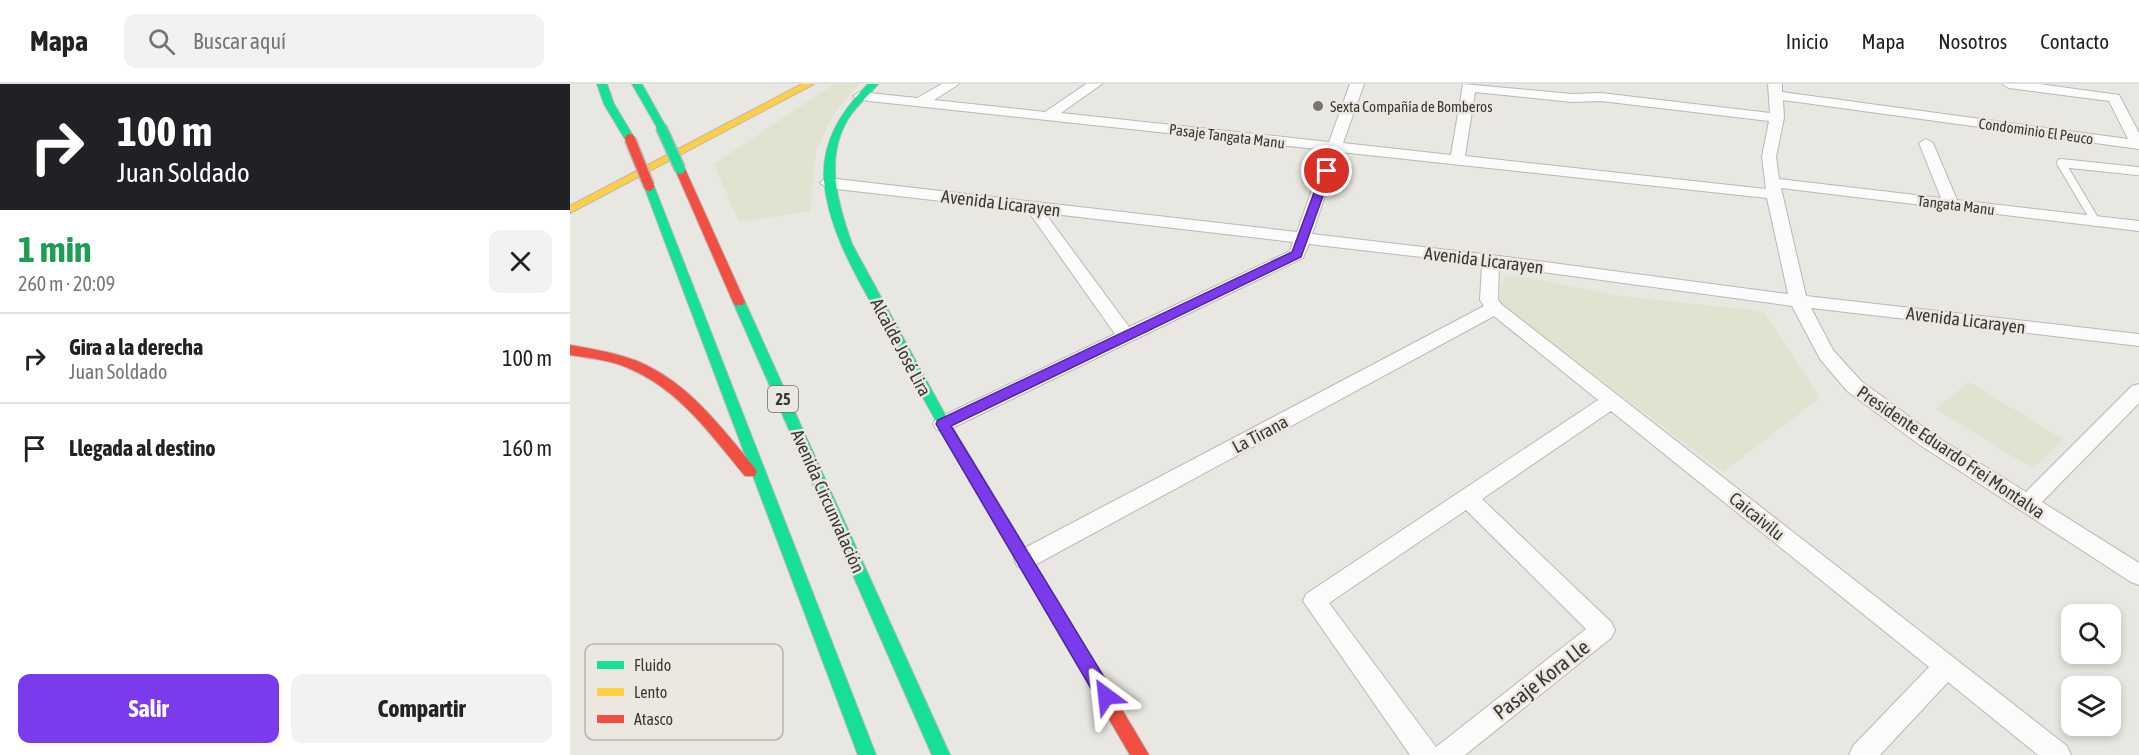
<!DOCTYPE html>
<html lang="es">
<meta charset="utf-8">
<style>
:root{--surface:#fff;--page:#f2f2f2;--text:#222;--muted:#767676;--line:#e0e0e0;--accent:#7c3aed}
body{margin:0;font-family:"Asap Condensed",sans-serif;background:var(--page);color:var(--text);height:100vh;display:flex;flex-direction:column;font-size:22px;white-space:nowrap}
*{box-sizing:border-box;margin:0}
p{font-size:20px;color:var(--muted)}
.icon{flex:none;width:33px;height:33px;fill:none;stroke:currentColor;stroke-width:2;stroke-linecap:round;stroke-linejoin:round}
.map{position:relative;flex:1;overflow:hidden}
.details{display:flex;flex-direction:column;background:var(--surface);width:570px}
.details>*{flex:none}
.top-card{background:#202124;color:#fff;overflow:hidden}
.tools{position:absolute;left:1491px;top:520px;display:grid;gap:12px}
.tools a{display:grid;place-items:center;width:60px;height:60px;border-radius:12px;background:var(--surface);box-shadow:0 3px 9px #0003;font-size:30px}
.pin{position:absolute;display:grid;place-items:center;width:51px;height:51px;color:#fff;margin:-26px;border:3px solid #fff;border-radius:50%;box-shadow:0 2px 6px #0007}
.me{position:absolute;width:66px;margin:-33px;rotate:330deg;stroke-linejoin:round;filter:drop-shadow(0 0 4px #0008)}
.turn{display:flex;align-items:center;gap:21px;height:126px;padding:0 18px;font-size:27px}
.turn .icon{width:78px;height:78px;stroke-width:2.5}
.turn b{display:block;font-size:42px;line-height:51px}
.round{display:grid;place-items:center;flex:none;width:63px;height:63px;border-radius:12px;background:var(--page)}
.head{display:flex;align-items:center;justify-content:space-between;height:102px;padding:0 18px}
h1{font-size:36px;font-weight:700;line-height:45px;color:#1e9e55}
.action{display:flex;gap:12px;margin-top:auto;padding:12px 18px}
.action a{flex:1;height:69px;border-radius:12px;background:var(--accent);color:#fff;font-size:24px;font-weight:700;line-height:69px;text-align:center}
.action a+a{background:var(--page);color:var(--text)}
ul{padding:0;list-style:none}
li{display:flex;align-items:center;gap:18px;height:90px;padding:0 18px;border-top:2px solid var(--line)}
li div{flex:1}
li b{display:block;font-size:22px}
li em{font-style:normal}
header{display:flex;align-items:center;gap:36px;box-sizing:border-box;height:84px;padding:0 30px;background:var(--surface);border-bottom:2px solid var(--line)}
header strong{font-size:28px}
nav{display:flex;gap:33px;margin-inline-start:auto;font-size:21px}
.search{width:420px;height:54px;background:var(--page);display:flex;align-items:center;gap:15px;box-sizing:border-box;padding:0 21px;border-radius:12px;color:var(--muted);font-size:22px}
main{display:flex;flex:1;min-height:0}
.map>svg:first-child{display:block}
.green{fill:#dfe3cf}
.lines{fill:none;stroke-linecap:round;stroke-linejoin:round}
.lane-casing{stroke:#b9b8b4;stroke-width:10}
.street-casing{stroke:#b9b8b4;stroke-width:2}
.fast-casing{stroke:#b9b8b4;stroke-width:2}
.slow-casing{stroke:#b9b8b4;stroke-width:2}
.jam-casing{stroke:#b9b8b4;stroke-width:2}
.lane{stroke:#fcfbfb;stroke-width:8}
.street{fill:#fcfbfb;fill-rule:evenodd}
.fast{fill:#16e098;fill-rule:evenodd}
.slow{fill:#ffcf43;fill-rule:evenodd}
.jam{fill:#f24e42;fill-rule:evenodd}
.fast-bridge-casing{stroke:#b9b8b4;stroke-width:13;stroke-linecap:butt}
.jam-bridge-casing{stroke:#b9b8b4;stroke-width:13;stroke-linecap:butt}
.fast-bridge{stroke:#16e098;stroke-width:10}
.jam-bridge{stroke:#f24e42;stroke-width:10}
.route{fill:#7c3aed;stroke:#51269a;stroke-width:1.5}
.poi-dot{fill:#777572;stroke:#ece8df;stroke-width:2}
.labels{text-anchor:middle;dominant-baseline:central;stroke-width:5;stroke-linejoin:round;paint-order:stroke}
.far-poi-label{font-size:15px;fill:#3a3835;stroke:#ece8df;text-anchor:start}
.far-street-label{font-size:15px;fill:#3a3835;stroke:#ece8df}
.shield{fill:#ece8df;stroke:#6f6d68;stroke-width:1.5}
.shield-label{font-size:16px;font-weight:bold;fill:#3a3835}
.street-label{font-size:18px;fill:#3a3835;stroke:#ece8df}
.near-street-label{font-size:21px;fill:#3a3835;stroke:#ece8df}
.key{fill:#ece8df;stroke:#b7b3ac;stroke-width:1.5}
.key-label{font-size:16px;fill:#3a3835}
</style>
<header>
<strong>Mapa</strong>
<div class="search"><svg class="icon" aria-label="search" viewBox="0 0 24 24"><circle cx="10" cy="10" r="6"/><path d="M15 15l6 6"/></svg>Buscar aquí</div>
<nav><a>Inicio</a><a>Mapa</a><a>Nosotros</a><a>Contacto</a></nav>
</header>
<main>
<section class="details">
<div class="top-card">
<div class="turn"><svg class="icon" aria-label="right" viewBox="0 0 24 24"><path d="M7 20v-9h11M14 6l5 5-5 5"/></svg><div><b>100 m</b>Juan Soldado</div></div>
</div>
<div class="head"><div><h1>1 min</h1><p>260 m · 20:09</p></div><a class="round"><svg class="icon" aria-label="close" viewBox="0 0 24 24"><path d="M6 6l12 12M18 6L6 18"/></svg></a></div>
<ul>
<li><svg class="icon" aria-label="right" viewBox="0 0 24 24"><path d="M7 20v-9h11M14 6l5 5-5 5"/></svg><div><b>Gira a la derecha</b><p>Juan Soldado</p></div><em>100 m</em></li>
<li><svg class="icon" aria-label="arrive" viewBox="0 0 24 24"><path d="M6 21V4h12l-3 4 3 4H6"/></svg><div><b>Llegada al destino</b></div><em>160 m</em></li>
</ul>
<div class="action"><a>Salir</a><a>Compartir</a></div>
</section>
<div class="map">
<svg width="1569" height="671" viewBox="0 0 1569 671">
<rect width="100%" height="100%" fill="#e9e7e2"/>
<!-- green -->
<path class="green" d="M264 0H288L262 33 246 66 240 127 169 138 144 80Z
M936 192 959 194 1050 212 1193 227 1250 314 1153 388 930 220 931 203Z
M1399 298 1493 355 1463 385 1366 325Z"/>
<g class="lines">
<!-- lane casing -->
<g class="lane-casing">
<path id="lane" d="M1526 138 1491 79 1567 87"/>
</g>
<!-- street casing -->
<g class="street-casing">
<path id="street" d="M372 0H389L364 16 475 28 516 0H532L491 29 759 58 780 0H794L773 59 881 71 893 0 1002 10 1031 9 1200 29 1198 0H1212V8L1558 55 1539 17 1439 4 1432 0H1469L1549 11 1569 49V65L1213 16 1214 34 1206 73 1209 95 1371 114 1349 59 1356 55 1363 59 1387 116 1569 137V147L1211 104 1236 212 1569 250V262L1241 224 1263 266 1291 297 1364 351 1456 408 1562 302 1569 300V319L1472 418 1569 479V501L1561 498 1350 361 1277 307 1250 275 1222 222 929 182 928 215 931 220 1497 662 1501 671H1468L1378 598 1310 671H1279L1283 662 1359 583 1041 327 912 415 1041 538 1045 546 1041 554 895 671H840L733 517 736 510 1028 316 924 232 463 482 455 485 447 482 444 475 447 468 914 222 910 216 912 180 739 160 733 174 380 345 373 348 366 345 363 340 366 335 545 250 458 127 258 104 250 99 253 96 258 94 727 148 756 66 290 16 283 12 290 8 347 14ZM905 8 1002 18 1031 17 1199 37 1192 73 1196 105 895 72ZM770 68 1197 114 1218 210 921 171 742 150ZM475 129 723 158 720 167 559 243ZM896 426 1016 545 866 663 759 519Z"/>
</g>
<!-- fast casing -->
<g class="fast-casing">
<path id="fast" d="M27 0H37L44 20 65 55 63 57 55 55 34 20Z
M62 0H72L96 43 94 45H88Z
M298 0H308C298 12 286 22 278 35 254 75 268 120 282 160L378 336 489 519 491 524 489 529 483 531 477 529C423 436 368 344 318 249 292 201 259 152 254 96 252 56 272 27 298 0Z
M79 99 84 102 306 671H288L74 102Z
M169 214 175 218 380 671H362L163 218Z"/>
</g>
<!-- slow casing -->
<g class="slow-casing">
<path id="slow" d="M232 0H244L0 129V122Z"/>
</g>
<!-- jam casing -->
<g class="jam-casing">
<path id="jam" d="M110 82 115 85 175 218 173 221H165L163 218 105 85Z
M0 261C23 265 46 269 67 277 118 298 151 343 185 384L187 388 185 392H175C141 351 109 305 58 284 40 276 20 274 0 271Z
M483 517 489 519 579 671H560L477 529 475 524 477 519Z"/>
</g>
<!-- lane -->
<use href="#lane" class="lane"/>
<!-- street -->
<use href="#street" class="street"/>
<!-- fast -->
<use href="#fast" class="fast"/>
<!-- slow -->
<use href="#slow" class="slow"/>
<!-- jam -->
<use href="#jam" class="jam"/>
<!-- fast-bridge casing -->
<g class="fast-bridge-casing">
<path id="fast-bridge" d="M91 43 110 85"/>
</g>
<!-- jam-bridge casing -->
<g class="jam-bridge-casing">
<path id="jam-bridge" d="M60 55 79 102"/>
</g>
<!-- fast-bridge -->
<use href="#fast-bridge" class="fast-bridge"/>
<!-- jam-bridge -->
<use href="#jam-bridge" class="jam-bridge"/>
</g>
<!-- route -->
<path class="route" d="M757 84 762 87 731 173 381 342 542 606 544 612 542 618 536 621 529 618 366 340 368 336 722 168 752 87Z"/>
<!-- markers -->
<circle class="poi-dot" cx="748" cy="22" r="6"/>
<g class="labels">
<!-- far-poi labels -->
<g class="far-poi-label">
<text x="760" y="22">Sexta Compañía de Bomberos</text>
</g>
<!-- far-street labels -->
<g class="far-street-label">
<text transform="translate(1466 47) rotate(8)">Condominio El Peuco</text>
<text transform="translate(657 52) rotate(7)">Pasaje Tangata Manu</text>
<text transform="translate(1386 121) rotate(7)">Tangata Manu</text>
</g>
<!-- shield labels -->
<rect class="shield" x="198" y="302" width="30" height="26" rx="4.5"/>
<g class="shield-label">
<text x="213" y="315">25</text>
</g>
<!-- street labels -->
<g class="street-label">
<text transform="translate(431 119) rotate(7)">Avenida Licarayen</text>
<text transform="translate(914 176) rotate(7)">Avenida Licarayen</text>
<text transform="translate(1396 236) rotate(7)">Avenida Licarayen</text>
<text transform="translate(331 263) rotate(62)">Alcalde José Lira</text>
<text transform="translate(690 350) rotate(-28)">La Tirana</text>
<text transform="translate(1381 368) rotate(34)">Presidente Eduardo Frei Montalva</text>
<text transform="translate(258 417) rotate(66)">Avenida Circunvalación</text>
<text transform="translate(1187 432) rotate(39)">Caicaivilu</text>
</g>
<!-- near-street labels -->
<g class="near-street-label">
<text transform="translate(971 595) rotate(-38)">Pasaje Kora Lle</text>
</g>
</g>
<!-- legend -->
<rect x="15" y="560" width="198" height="96" rx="9" class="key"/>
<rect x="27" y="577" width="27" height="8" fill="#16e098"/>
<rect x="27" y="604" width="27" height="8" fill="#ffcf43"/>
<rect x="27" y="631" width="27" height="8" fill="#f24e42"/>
<g class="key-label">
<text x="64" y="587">Fluido</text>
<text x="64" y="614">Lento</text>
<text x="64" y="641">Atasco</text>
</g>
</svg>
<div class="tools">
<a><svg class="icon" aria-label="search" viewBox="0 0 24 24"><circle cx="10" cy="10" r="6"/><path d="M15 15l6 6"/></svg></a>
<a><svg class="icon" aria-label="layers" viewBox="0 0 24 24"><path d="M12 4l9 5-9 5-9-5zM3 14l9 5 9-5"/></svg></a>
</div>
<div class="pin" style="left:757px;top:87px;background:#d93025"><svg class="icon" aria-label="arrive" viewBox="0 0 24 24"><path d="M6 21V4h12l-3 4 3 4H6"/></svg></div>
<svg class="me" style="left:536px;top:612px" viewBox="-20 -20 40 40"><path d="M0-17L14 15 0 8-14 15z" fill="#7c3aed" stroke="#fff" stroke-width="4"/></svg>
</div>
</main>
